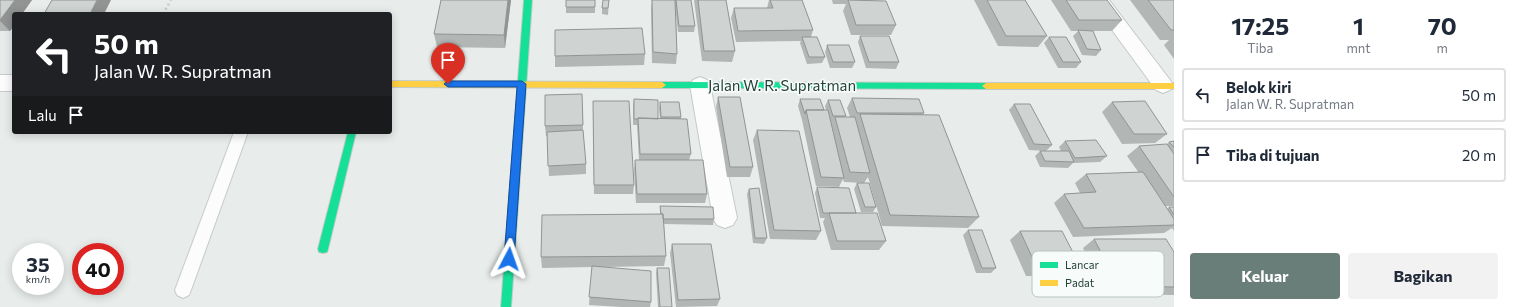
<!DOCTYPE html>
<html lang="id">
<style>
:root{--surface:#fff;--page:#f2f2f3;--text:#1f2937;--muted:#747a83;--line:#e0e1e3;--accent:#697e78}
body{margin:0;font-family:Commissioner,sans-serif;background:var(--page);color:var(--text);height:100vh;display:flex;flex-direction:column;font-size:15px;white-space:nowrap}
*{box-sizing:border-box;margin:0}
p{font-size:13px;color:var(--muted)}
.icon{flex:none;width:22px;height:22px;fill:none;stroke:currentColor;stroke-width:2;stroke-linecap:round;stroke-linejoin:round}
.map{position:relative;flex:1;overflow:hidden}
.sheet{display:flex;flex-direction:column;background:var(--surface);width:340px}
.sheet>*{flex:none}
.guide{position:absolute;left:12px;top:12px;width:380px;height:122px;border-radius:4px;box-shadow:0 2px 10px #0003;background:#202124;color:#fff;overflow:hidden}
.speed{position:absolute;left:12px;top:243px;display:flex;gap:8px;font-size:20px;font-weight:700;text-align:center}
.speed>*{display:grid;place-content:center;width:52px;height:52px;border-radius:50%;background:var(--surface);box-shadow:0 2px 10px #0003;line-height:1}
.speed small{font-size:10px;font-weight:400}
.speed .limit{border:6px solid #d22;background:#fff;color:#111}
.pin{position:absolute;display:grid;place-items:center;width:34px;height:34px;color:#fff;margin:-41px -17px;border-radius:50% 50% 50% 0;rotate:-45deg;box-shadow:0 0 4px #0007}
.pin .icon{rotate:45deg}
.me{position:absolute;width:44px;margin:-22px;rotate:4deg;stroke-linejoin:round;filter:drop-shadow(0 0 3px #0008)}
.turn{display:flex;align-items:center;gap:14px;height:84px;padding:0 16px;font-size:18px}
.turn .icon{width:52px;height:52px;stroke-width:2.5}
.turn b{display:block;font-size:28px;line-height:34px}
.then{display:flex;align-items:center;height:38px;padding:0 16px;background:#0003;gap:8px;font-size:15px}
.eta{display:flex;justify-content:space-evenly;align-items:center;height:68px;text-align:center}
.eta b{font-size:24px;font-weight:700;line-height:28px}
.button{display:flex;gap:8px;margin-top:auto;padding:8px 16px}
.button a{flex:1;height:46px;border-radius:4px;background:var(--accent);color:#fff;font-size:16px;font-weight:700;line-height:46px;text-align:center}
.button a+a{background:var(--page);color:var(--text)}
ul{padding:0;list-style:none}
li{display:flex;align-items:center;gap:12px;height:54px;margin:0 8px 6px;padding:0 8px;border:2px solid var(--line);border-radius:4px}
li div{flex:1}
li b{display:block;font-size:15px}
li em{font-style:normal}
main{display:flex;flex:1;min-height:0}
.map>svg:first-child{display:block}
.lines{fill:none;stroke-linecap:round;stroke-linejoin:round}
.lane-casing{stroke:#c5cac8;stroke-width:2}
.street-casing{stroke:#c5cac8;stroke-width:2}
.fast-casing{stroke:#c3cbc8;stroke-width:2}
.slow-casing{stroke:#c3cbc8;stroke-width:2}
.path{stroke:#c3ccca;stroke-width:2.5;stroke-dasharray:2 3;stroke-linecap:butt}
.lane{fill:#fcfcfc;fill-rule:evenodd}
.street{fill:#fcfcfc;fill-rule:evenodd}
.fast{fill:#16e098;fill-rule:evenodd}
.slow{fill:#ffcf43;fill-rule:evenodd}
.wall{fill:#b2b6b5}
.shaded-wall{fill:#919493}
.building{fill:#cfd4d2;stroke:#919493}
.route{fill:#1a73e8;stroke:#114b97}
.labels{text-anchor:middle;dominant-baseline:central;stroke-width:3.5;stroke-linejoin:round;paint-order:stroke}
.street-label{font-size:15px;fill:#24423a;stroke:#f7fbf9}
.key{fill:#f7fbf9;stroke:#b8c4c0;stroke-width:1}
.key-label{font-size:11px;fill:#24423a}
</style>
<main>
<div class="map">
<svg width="1174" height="307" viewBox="0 0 1174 307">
<rect width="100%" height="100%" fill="#e8edeb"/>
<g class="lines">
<!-- lane casing -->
<g class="lane-casing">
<path id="lane" d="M234 132H248L191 290 189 295 183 298 177 295 175 290Z"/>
</g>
<!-- street casing -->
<g class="street-casing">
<path id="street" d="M1090 0H1109L1170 80 1173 85 1170 90 1163 93 1156 90Z
M0 75H14V91H0Z
M700 77 707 80 710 85 737 218 733 225 725 228 717 225 713 218 690 85 693 80Z"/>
</g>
<!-- fast casing -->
<g class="fast-casing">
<path id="fast" d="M524 0H532L511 307H501Z
M662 82 986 83 990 86 986 89 662 88 658 85Z
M348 132H356L328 249 327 252 323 253 319 252 318 249Z"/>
</g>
<!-- slow casing -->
<g class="slow-casing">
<path id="slow" d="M390 81 662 82 666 85 662 88 390 87Z
M986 83H1174V89H986L982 86Z"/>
</g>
<!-- path -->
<path class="path" d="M163 14 171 0"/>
<!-- lane -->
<use href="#lane" class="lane"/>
<!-- street -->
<use href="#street" class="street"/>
<!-- fast -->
<use href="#fast" class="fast"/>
<!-- slow -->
<use href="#slow" class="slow"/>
</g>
<!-- wall -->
<path class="wall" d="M0 0H32L22 14H14V26L10 31H0Z
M441 0H511L505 48 437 47 434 34Z
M595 0V13H566V7Z
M609 0 608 15 602 14V8Z
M652 0H691L695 26 694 32H678L676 14 677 54 676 64 652 63 651 9Z
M694 0H726L735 51 732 62 702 61Z
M769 0H802L813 30 811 37 825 57 822 63 807 64 800 43 801 41 736 42 731 18 734 8H767Z
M832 0H867V1L896 25 891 35H851L843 11 846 4H833Z
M974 0H1025L1047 36 1038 47 998 46Z
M1051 0H1107L1122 20 1112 31H1090L1101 50 1096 56 1082 55 1073 36 1078 31H1071Z
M1130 0H1174V59L1164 45 1169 40H1160Z
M860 36 899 62 896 69 866 68 858 42Z
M1049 37 1081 62 1076 68H1058L1044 43Z
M827 45 855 62 852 68H830L825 52Z
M645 54 644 65 555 67V56Z
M582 94 583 130 586 164V174L549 176 547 136H546L545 126Z
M718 97 753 167 750 177H727L716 107Z
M852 98 924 113 923 115 979 217 968 228 882 226 868 177 864 183 844 182 843 179 839 187 816 186 802 120 798 106 800 99 824 110H826L825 106 828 100 846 116 845 117H850L847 108Z
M634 99 658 119H660L659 108 660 102 681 117V119L691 154 689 160 707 194 705 203H636L634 170 635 160H639L637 125H633V105Z
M1112 102 1167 134 1155 143 1122 144 1102 112Z
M1014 104 1052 145 1046 151 1029 150 1009 110Z
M593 112 634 185 633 194H594Z
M757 130 821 231 816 240 770 239 753 140Z
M1065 141 1107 156 1100 162 1073 163 1068 168 1040 167 1035 156 1040 151H1061L1059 147Z
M1174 141V206H1165L1167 209 1169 207H1174V231L1172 228 1164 233 1073 237 1054 203 1064 194 1080 193 1075 183 1086 174 1139 173 1127 156 1139 146 1166 145 1169 142Z
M857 183 876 207 873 212H861L854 189Z
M817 187 856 213 886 241 879 250H831L823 222 825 218H820L815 193Z
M749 189 767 238 764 244 753 243 747 194Z
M660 206 714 219 713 225 664 224 666 256 664 266 601 267 651 302 650 307H621L589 305 592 267 542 268 541 257 660 214Z
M968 230 996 268 991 273H976L963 235Z
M1020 231 1081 268 1070 276H1026L1010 240Z
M1094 239 1174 252V295L1106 294 1083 248Z
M672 244 720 299 717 306 676 307 670 253Z
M657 268 672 307H658L656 273Z"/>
<!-- shaded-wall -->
<path class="shaded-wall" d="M15 0H32L22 14H14V26L10 31 0 21V20Z
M97 0H111L104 14H90Z
M508 0H511L505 48 504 35Z"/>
<!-- building -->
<path class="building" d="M0 0H15L0 20Z
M52 0H97L90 14H44Z
M441 0H508L504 35 434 34Z
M566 0H595V7H566Z
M603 0H609L608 8H602Z
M652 0H675L677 54 653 52Z
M676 0H691L695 26H679Z
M698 0H726L735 51H704Z
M770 0H802L813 30 738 31 734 8H773Z
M848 0 886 1 896 25H856Z
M987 0H1025L1047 36H1006Z
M1066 0H1107L1122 20H1079Z
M1148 0H1174V30H1171Z
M642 28 645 54 555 56V30Z
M1078 30 1093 31 1101 50 1087 49Z
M860 36H889L899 62H869Z
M802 37H817L825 57H809Z
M1049 37H1066L1081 62H1063Z
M827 45H849L855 62H833Z
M582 94 583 125 545 126V95Z
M718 97H740L753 167H730Z
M852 98 919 99 924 113H857Z
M634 99 658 100V119L638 118V119H634Z
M800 99H820L824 110H806L805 114Z
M828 100H840L846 116H833Z
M593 101H629L634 185H594Z
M1145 101 1167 134H1134L1112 102Z
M660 102H679L681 117H661Z
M1014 104H1030L1052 145 1034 144Z
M806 110H828L844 178 821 177Z
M860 114 939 115 979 217 890 215Z
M835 117H855L870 173 850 172Z
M638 118 687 119 691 154H640Z
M583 130 586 164 548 166 547 132Z
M757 130 799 131 821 231 774 230Z
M1096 140 1107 156 1075 158 1065 141Z
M1174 141V147L1169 142Z
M1167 144 1174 154V197L1139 146Z
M1040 151H1069L1074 162 1045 161Z
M635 160H703L707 194H637Z
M1143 172 1174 219V225L1084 228 1064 194 1096 192 1086 174Z
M857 183H869L876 207H865Z
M817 187 849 188 856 213H823Z
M759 188 767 238H755L749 189Z
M660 206 713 207 714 219H663V214H661Z
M1169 207H1174V215Z
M829 213H877L886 241H837Z
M663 214 666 256 541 257 542 215Z
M968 230H982L996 268H982Z
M1020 231H1062L1081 268H1037Z
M1094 239H1166L1174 252V287L1119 286Z
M672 244H711L720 299 678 300Z
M592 266 651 271V302L589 297Z
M657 268H669L672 307H660Z"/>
<!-- route -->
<path class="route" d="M448 81H522L526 84 514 259 513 262 509 264 506 262 504 259 517 87H448L444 84Z"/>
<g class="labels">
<!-- street labels -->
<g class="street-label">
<text x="782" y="85">Jalan W. R. Supratman</text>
</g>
</g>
<!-- legend -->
<rect x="1032" y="251" width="132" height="46" rx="6" class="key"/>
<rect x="1040" y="262" width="18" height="6" fill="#16e098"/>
<rect x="1040" y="280" width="18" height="6" fill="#ffcf43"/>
<g class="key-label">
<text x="1065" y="269">Lancar</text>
<text x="1065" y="287">Padat</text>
</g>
</svg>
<div class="speed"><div>35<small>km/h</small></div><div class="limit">40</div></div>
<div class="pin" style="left:448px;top:84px;background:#d93025"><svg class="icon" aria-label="arrive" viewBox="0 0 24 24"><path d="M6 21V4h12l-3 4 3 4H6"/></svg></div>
<svg class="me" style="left:509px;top:259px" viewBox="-20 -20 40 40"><path d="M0-17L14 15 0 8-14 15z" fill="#1a73e8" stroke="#fff" stroke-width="4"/></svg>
<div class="guide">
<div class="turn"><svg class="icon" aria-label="left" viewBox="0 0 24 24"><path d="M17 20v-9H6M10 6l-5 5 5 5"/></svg><div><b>50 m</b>Jalan W. R. Supratman</div></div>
<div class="then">Lalu<svg class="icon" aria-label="arrive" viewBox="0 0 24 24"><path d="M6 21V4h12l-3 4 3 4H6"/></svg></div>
</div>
</div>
<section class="sheet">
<div class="eta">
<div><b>17:25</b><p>Tiba</p></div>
<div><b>1</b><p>mnt</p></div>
<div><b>70</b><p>m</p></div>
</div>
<ul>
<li><svg class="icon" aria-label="left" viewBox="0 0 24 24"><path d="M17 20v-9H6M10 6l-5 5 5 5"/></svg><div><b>Belok kiri</b><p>Jalan W. R. Supratman</p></div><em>50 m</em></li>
<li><svg class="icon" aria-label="arrive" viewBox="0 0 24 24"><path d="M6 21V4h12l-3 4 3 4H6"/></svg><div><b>Tiba di tujuan</b></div><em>20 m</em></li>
</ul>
<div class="button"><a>Keluar</a><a>Bagikan</a></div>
</section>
</main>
